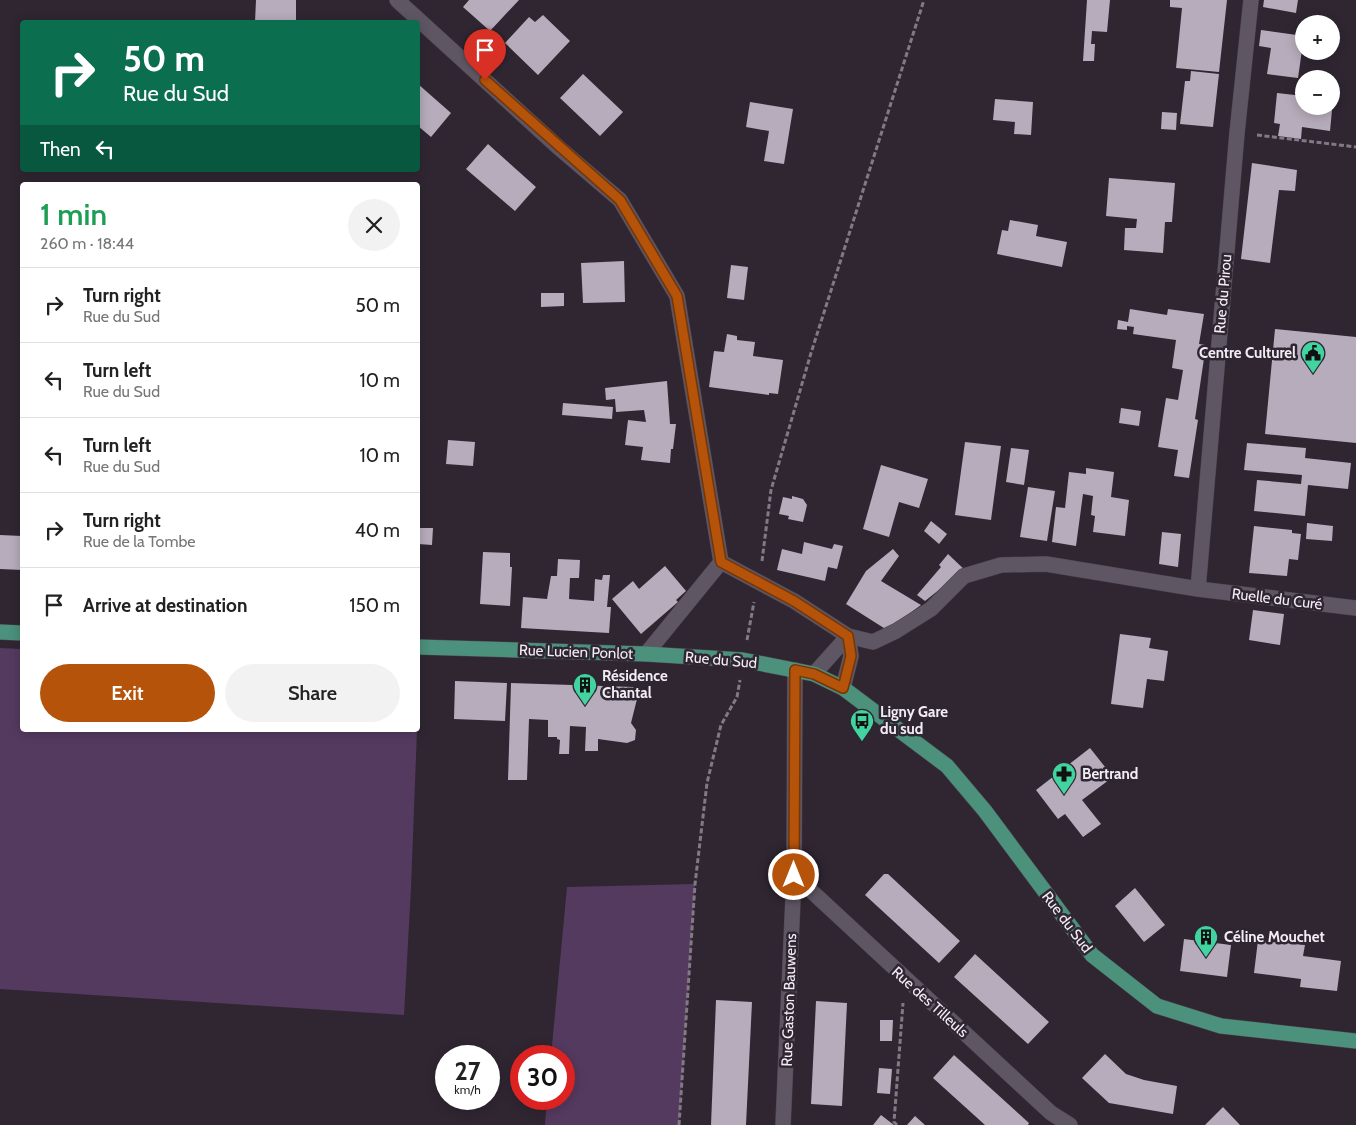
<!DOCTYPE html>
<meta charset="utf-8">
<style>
:root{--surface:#fff;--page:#f2f2f2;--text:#222;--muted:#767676;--line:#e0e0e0;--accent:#b45309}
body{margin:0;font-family:Cabin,sans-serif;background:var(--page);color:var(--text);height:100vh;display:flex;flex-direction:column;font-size:19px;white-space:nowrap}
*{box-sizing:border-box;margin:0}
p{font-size:16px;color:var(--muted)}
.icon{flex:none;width:28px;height:28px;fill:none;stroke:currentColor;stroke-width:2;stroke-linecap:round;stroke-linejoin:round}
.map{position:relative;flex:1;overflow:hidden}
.drawer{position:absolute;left:20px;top:182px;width:400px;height:550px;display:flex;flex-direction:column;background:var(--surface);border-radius:5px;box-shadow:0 2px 12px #0003}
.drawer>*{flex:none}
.banner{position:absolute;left:20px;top:20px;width:400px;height:152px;border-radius:5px;box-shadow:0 2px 12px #0003;background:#0b6e4f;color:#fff;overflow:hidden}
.buttons{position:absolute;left:1295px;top:15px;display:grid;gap:10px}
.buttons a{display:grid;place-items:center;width:45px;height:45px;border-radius:50%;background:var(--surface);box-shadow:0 2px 12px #0003;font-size:25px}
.speed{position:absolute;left:435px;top:1045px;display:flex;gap:10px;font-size:25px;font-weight:700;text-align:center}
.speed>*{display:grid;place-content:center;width:65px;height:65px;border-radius:50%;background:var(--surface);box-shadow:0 2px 12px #0003;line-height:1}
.speed small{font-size:12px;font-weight:400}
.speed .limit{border:8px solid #d22;background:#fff;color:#111}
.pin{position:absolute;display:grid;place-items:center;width:42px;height:42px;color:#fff;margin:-51px -21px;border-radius:50% 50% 50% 0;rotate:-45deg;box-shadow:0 0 5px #0007}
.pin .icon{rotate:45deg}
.me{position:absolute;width:55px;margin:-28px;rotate:0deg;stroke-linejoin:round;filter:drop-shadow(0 0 4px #0008)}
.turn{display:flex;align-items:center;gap:18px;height:105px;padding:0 20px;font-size:22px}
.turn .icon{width:65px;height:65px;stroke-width:2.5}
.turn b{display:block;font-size:35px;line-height:42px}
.then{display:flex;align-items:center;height:48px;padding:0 20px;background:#0003;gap:10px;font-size:19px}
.round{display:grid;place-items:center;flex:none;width:52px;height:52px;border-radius:26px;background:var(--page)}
.overview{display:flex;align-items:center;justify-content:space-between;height:85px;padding:0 20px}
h1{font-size:30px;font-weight:600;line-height:38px;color:#1e9e55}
.primary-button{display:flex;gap:10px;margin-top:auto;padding:10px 20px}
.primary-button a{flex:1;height:58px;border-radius:30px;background:var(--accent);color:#fff;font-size:20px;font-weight:600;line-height:58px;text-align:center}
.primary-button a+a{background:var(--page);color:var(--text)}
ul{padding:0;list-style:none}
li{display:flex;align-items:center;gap:15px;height:75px;padding:0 20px;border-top:1px solid var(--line)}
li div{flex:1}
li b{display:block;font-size:19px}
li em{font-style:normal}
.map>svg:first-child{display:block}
.green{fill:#543a5f}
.building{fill:#b6acbb}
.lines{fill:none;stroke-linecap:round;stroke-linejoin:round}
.minor-casing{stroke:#4c444f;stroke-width:16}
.major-casing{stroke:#4c444f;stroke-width:16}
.path{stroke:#817a84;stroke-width:3;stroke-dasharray:5 2.5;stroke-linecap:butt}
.minor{stroke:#5f5664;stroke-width:15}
.major{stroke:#4b917c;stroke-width:15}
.route-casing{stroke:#753606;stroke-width:12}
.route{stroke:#b45309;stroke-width:9}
.labels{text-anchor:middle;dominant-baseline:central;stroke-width:5;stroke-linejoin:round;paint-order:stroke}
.street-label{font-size:15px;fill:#f2edf5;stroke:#2f2632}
.poi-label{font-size:15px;font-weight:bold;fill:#f2edf5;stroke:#2f2632;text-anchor:start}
</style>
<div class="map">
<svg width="1356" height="1125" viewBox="0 0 1356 1125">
<rect width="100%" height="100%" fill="#2f2632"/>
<!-- green -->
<path class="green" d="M0 648 22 649V730H417L411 888 404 1015 0 989Z
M695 884 679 1125H545L547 1099H564V1056H551L567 887Z"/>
<!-- building -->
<path class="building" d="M256 0H296V22H255Z
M469 0H519L490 31 463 7Z
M1087 0H1110L1107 32 1092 31 1091 44H1095L1094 61H1083Z
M1170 0H1227L1219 72 1176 68 1182 8 1170 7Z
M1264 0H1298L1296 13 1263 7Z
M543 15 570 41 538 75 505 43 529 17 535 22Z
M1261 30 1304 36 1298 78 1267 74 1271 48 1259 46Z
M1191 71 1219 74 1213 127 1180 124 1185 81H1190Z
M583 74 623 112 600 136 560 98Z
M418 84 451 113 431 137 418 126Z
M1277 93 1304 96V106H1331V99L1333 100 1330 131 1302 127 1301 139 1278 136 1280 124 1274 123Z
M995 99 1033 102 1031 135 1014 134 1015 122 993 120Z
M750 102 793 109 784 164 764 161 769 131 746 127Z
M1162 112 1177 113 1176 130 1161 129Z
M488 144 536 187 515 211 466 169Z
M1252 163 1297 170 1295 191 1279 190 1270 263 1241 259Z
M1109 178 1175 183 1172 222H1165L1163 253 1124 250 1125 228H1136L1137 219 1106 216Z
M1010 220 1038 225 1036 236 1067 242 1062 267 997 254 1002 230 1008 231Z
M624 261 625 302 583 303 581 263Z
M731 265 748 267 744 300 727 298Z
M541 293H564V306L541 307Z
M1130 309 1167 315 1168 309 1204 314 1199 344 1206 345 1195 419 1198 420 1189 478 1174 476 1178 450 1158 447 1166 398 1178 400 1183 370 1172 368 1176 340 1133 334 1134 327 1127 326V330L1117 329 1118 320 1128 322Z
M1275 329 1356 337V443L1265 434Z
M727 334 737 336V340L755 342 753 356 783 360 778 394 769 393V395L709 387 714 351 724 352Z
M667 381 670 424H676L673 449H671L670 463 641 460 643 447 625 445 628 420 646 422 644 410 616 412 615 399 606 400 605 388Z
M563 403 613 407 612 419 562 415Z
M1121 408 1141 411 1139 426 1119 423Z
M448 440 475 442 473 466 446 464Z
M965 442 1001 446 991 520 955 515Z
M1247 443 1306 448 1305 458 1351 463 1348 489 1308 485 1305 516 1254 511 1257 480 1301 484 1302 475 1244 470Z
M1011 448 1029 450 1024 485 1006 482Z
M881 465 928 479 919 508 899 502 889 537 863 529Z
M1086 468 1114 472 1111 497 1129 500 1125 536 1093 532 1095 516 1091 515 1093 496 1083 494 1076 546 1052 542 1056 507 1065 508 1069 472 1086 474Z
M1028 487 1055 491 1047 541 1020 537Z
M792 496 803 499 807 505 803 522 788 519 789 516 779 514 783 497 792 499Z
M931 521 947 534 939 544 924 531Z
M1307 523 1333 526 1332 541 1306 539Z
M1254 526 1292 530V533L1301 534 1298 560 1289 559 1287 576 1249 573Z
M418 528H433L432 545 418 544Z
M1162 532 1181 534 1178 567 1159 564Z
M0 535 22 536V570L0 569Z
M804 542 832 549 834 544 843 546 837 569 828 567 825 581 777 570 782 549 802 554Z
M893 549 899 556 881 581 921 605 887 630 846 604 866 571Z
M483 552 510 553V567H512L510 606 480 604Z
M948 554 968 573 954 578 925 601 917 595 941 567 939 565Z
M558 559 580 560 579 578H570L569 599 594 601 595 579 602 580 603 575H610L607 607H611L609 633 521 628 523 597 547 599 551 576H557Z
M665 566 686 591 676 600 678 602 641 634 612 599 633 581 639 589Z
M1253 610 1284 614 1280 645 1249 640Z
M1120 634 1151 638 1149 648 1168 651 1164 681 1147 679 1143 708 1111 704Z
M455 681 507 683 505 721 454 719Z
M511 683 633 687 638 695 631 723 636 730 635 740 627 743 598 739V751H585L586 727 570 726 569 754H559L560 740 557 739V737H548V720L529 719 527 780H508Z
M1090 748 1113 777 1082 800 1101 824 1083 837 1065 814 1058 819 1036 790Z
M884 874H888L960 941 939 963 865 895Z
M1135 888 1165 925 1144 942 1115 906Z
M1184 939 1231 945 1227 977 1180 971Z
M1258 940 1305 945 1303 956 1341 961 1337 991 1300 987 1301 979 1254 973Z
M975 954 1049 1022 1028 1044 954 977Z
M716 1000 752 1002 746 1125H711Z
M816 1001 847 1003 842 1106 811 1104Z
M880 1020H893L892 1041H880Z
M1105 1054 1126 1074 1144 1080 1177 1086 1173 1114 1109 1103 1082 1078Z
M954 1055 1029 1123 1028 1125H985L933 1078Z
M879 1068 892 1069 890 1094 877 1093Z
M1223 1107 1240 1125H1205Z
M881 1115 894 1125H873Z
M915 1116 925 1125H907Z"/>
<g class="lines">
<!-- minor casing -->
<g class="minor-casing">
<path id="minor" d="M397 0 558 147 620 200 677 296 721 562
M721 562 794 601 848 636 873 642 896 631 931 609 964 576 1001 565 1046 564 1198 589 1356 608
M1198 589 1237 133 1251 0
M646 654 721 562
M814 674 848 636
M843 688 851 656 848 636
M794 875 1051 1113 1070 1125
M783 1125 794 875 795 670"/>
</g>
<!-- major casing -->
<g class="major-casing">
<path id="major" d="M0 632 22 633
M418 647 646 654 743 660 814 674 843 688 947 766 985 811 1092 955 1157 1006 1221 1026 1356 1041"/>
</g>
<!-- path -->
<path class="path" d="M1257 135 1356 147
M762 561 771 490 811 353 924 0
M747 640 754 602
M679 1125 695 884 707 783 721 725 737 697 740 680
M897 1125 894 1122 903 1003"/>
<!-- minor -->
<use href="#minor" class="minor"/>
<!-- major -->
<use href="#major" class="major"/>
</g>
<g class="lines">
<!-- route casing -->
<g class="route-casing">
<path id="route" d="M485 80 620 200 677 296 721 562 794 601 848 636 851 656 843 688 814 674 795 670 794 875"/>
</g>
<!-- route -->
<use href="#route" class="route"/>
</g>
<!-- icons -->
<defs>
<g id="civic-pin" transform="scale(1.25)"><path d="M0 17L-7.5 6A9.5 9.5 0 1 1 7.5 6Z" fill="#41d4a1" stroke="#2f2632"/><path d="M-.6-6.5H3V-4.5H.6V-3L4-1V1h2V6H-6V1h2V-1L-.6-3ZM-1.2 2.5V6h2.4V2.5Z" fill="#111"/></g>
<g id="building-pin" transform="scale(1.25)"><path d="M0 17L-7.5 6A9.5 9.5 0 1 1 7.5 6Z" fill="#41d4a1" stroke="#2f2632"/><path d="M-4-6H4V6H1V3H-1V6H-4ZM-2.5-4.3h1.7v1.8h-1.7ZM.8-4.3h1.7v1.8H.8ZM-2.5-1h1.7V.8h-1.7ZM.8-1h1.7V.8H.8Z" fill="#111"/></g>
<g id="bus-pin" transform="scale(1.25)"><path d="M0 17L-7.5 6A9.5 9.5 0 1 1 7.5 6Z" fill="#41d4a1" stroke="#2f2632"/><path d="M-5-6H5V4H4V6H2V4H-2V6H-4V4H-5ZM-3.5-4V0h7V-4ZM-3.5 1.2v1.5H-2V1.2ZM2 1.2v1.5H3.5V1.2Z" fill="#111"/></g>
<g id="pharmacy-pin" transform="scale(1.25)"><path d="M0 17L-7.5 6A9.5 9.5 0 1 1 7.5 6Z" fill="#41d4a1" stroke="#2f2632"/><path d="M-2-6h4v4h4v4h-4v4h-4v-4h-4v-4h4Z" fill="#111"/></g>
</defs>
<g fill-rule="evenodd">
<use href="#civic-pin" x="1313" y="353"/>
<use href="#building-pin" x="585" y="685"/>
<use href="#bus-pin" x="862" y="721"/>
<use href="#pharmacy-pin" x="1064" y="774"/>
<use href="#building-pin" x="1206" y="937"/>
</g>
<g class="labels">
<!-- street labels -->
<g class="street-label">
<text transform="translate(1223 294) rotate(-85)">Rue du Pirou</text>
<text transform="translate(1277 599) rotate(7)">Ruelle du Curé</text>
<text transform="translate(576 652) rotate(2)">Rue Lucien Ponlot</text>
<text transform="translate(721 660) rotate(5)">Rue du Sud</text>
<text transform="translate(1067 922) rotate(53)">Rue du Sud</text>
<text transform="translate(789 1000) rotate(-88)">Rue Gaston Bauwens</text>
<text transform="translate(930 1002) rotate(42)">Rue des Tilleuls</text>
</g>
<!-- poi labels -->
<g class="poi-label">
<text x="1296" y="353" text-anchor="end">Centre Culturel</text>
<text x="602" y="676">Résidence<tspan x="602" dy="17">Chantal</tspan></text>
<text x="880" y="712">Ligny Gare<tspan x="880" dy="17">du sud</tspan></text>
<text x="1082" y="774">Bertrand</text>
<text x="1224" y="937">Céline Mouchet</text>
</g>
</g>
</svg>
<div class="buttons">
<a>+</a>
<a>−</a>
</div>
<div class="speed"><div>27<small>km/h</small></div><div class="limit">30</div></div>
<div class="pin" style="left:485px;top:80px;background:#d93025"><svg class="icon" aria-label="arrive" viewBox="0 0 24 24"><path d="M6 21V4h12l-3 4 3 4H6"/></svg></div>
<svg class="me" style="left:794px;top:875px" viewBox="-20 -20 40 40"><circle r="17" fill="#b45309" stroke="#fff" stroke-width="3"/><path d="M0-11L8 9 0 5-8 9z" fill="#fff"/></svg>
<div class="banner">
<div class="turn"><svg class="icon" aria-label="right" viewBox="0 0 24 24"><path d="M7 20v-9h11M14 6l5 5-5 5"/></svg><div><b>50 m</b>Rue du Sud</div></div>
<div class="then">Then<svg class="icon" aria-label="left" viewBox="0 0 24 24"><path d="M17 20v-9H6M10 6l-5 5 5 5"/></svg></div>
</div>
<section class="drawer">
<div class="overview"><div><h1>1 min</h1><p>260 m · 18:44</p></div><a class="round"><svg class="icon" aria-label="close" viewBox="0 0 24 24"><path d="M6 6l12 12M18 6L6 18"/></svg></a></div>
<ul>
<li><svg class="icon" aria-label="right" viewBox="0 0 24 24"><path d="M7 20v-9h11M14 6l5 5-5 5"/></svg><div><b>Turn right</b><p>Rue du Sud</p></div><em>50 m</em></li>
<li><svg class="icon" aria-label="left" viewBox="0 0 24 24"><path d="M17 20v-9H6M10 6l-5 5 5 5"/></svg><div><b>Turn left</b><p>Rue du Sud</p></div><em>10 m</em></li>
<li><svg class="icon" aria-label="left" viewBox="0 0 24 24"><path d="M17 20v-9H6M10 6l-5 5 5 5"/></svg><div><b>Turn left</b><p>Rue du Sud</p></div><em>10 m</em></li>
<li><svg class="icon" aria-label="right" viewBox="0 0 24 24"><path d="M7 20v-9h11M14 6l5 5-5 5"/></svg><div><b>Turn right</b><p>Rue de la Tombe</p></div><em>40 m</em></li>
<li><svg class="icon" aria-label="arrive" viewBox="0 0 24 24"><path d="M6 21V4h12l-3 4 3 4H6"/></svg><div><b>Arrive at destination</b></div><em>150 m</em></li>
</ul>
<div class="primary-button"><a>Exit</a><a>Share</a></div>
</section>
</div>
